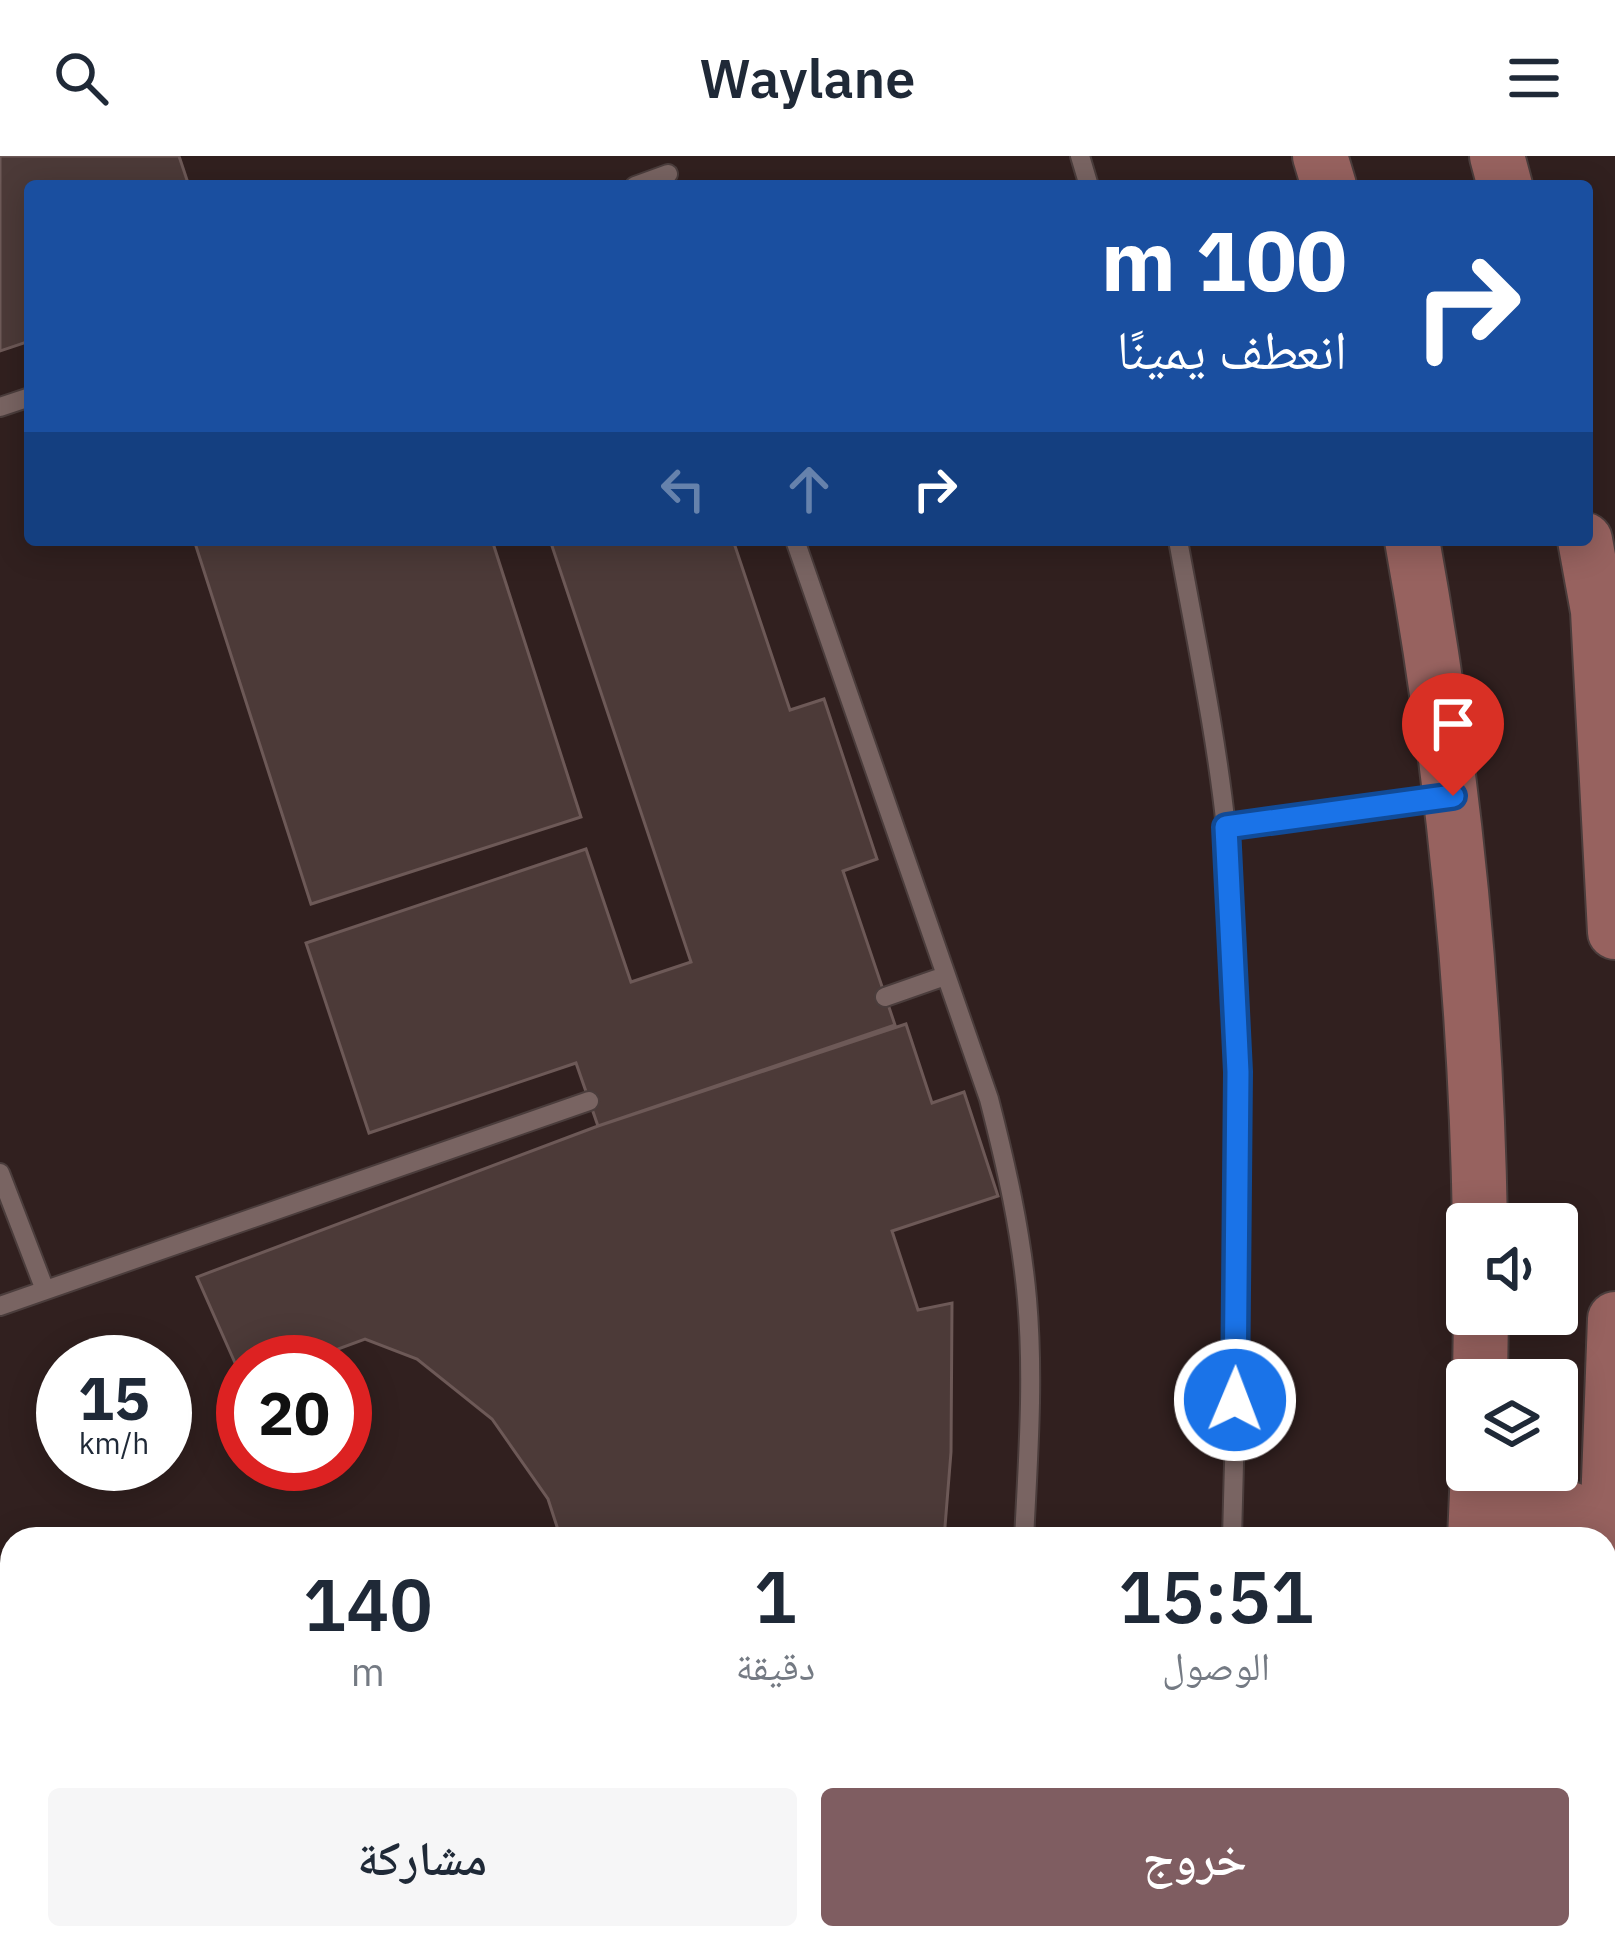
<!DOCTYPE html>
<html lang="ar">
<meta charset="utf-8">
<style>
:root{--surface:#fff;--page:#f6f6f7;--text:#1f2937;--muted:#747a83;--accent:#7f5d61}
body{margin:0;font-family:"IBM Plex Sans","Noto Naskh Arabic",sans-serif;background:var(--page);color:var(--text);direction:rtl;height:100vh;display:flex;flex-direction:column;font-size:45px;white-space:nowrap}
*{box-sizing:border-box;margin:0}
p{font-size:39px;color:var(--muted)}
.icon{flex:none;width:66px;height:66px;fill:none;stroke:currentColor;stroke-width:2;stroke-linecap:round;stroke-linejoin:round}
.map{position:relative;flex:1;overflow:hidden;direction:ltr}
.details{position:absolute;left:0px;top:1371px;width:1617px;height:423px;display:flex;flex-direction:column;background:var(--surface);border-radius:36px 36px 0 0;box-shadow:0 6px 30px #0003;direction:rtl}
.details>*{flex:none}
.top-card{position:absolute;left:24px;top:24px;width:1569px;height:366px;border-radius:12px;box-shadow:0 6px 30px #0003;direction:rtl;background:#1a4fa0;color:#fff;overflow:hidden}
.buttons{position:absolute;left:1446px;top:1047px;display:grid;gap:24px}
.buttons a{display:grid;place-items:center;width:132px;height:132px;border-radius:12px;background:var(--surface);box-shadow:0 6px 30px #0003;font-size:60px}
.speed{position:absolute;left:36px;top:1179px;display:flex;gap:24px;font-size:60px;font-weight:700;text-align:center}
.speed>*{display:grid;place-content:center;width:156px;height:156px;border-radius:50%;background:var(--surface);box-shadow:0 6px 30px #0003;line-height:1}
.speed small{font-size:30px;font-weight:400}
.speed .limit{border:18px solid #d22;background:#fff;color:#111}
.pin{position:absolute;display:grid;place-items:center;width:102px;height:102px;color:#fff;margin:-123px -51px;border-radius:50% 50% 50% 0;rotate:-45deg;box-shadow:0 0 12px #0007}
.pin .icon{rotate:45deg}
.me{position:absolute;width:132px;margin:-66px;rotate:1deg;stroke-linejoin:round;filter:drop-shadow(0 0 9px #0008)}
.turn{display:flex;align-items:center;gap:42px;height:252px;padding:0 48px;font-size:54px}
.turn .icon{width:156px;height:156px;stroke-width:2.5}
.turn b{display:block;font-size:84px;line-height:102px}
.lanes{display:flex;align-items:center;height:114px;padding:0 48px;background:#0003;justify-content:center;gap:60px;direction:ltr}
.lanes .off{opacity:.35}
.eta{display:flex;justify-content:space-evenly;align-items:center;height:204px;text-align:center}
.eta b{font-size:72px;font-weight:600;line-height:84px}
.button{display:flex;gap:24px;margin-top:auto;padding:24px 48px}
.button a{flex:1;height:138px;border-radius:12px;background:var(--accent);color:#fff;font-size:48px;font-weight:600;line-height:138px;text-align:center}
.button a+a{background:var(--page);color:var(--text)}
header{display:flex;justify-content:space-between;align-items:center;height:156px;padding:0 48px;background:var(--surface);font-size:54px;font-weight:600}
.map>svg:first-child{display:block}
.building{fill:#4c3a38;stroke:#6d5957;stroke-width:3}
.lines{fill:none;stroke-linecap:round;stroke-linejoin:round}
.lane-casing{stroke:#4b3d3c;stroke-width:22}
.secondary-casing{stroke:#4b3d3c;stroke-width:58}
.lane{stroke:#796462;stroke-width:18}
.secondary{stroke:#97625f;stroke-width:54}
.route-casing{stroke:#114b97;stroke-width:30}
.route{stroke:#1a73e8;stroke-width:21}
</style>
<header><svg class="icon" aria-label="menu" viewBox="0 0 24 24"><path d="M4 6h16M4 12h16M4 18h16"/></svg>Waylane<svg class="icon" aria-label="search" viewBox="0 0 24 24"><circle cx="10" cy="10" r="6"/><path d="M15 15l6 6"/></svg></header>
<div class="map">
<svg width="1615" height="1793" viewBox="0 0 1615 1793">
<rect width="100%" height="100%" fill="#31201f"/>
<!-- building -->
<path class="building" d="M0 0H179L189 30H30V185L0 195Z
M194 384H492L581 661 311 748Z
M550 384H733L790 554 824 543 877 703 843 715 895 869 598 970 576 907 369 977 306 787 586 693 631 826 691 806Z
M906 868 932 947 964 936 998 1040 892 1075 918 1154 952 1147 951 1296 944 1383H561L548 1343 492 1263 417 1203 365 1183 303 1206H243V1225L197 1121 598 970Z
M216 1782H681L685 1793H221Z
M777 1782H877L875 1793H738Z"/>
<g class="lines">
<!-- lane casing -->
<g class="lane-casing">
<path id="lane" d="M1080 0 1089 30
M635 30 668 18
M0 251 30 241
M795 384 989 943C1006 1009 1021 1075 1027 1143 1034 1223 1028 1303 1024 1383
M1178 384C1195 479 1216 576 1226 672 1248 908 1238 1147 1232 1383
M1225 671 1447 641
M885 841 945 820
M0 1017 45 1134
M0 1150 589 945
M1003 1793 1004 1782
M1221 1793V1782"/>
</g>
<!-- secondary casing -->
<g class="secondary-casing">
<path id="secondary" d="M1320 0 1329 30
M1497 0 1505 30
M1412 384C1453 610 1476 838 1480 1068
M1585 384 1598 455 1615 776
M1480 1224 1481 1158
M1475 1383 1478 1314
M1482 1383C1506 1344 1579 1332 1600 1383
M1605 1431 1615 1163
M1605 1530 1615 1547
M1451 1793V1782
M1582 1793V1782"/>
</g>
<!-- lane -->
<use href="#lane" class="lane"/>
<!-- secondary -->
<use href="#secondary" class="secondary"/>
</g>
<g class="lines">
<!-- route casing -->
<g class="route-casing">
<path id="route" d="M1235 1244 1238 916 1226 671 1453 640"/>
</g>
<!-- route -->
<use href="#route" class="route"/>
</g>
</svg>
<div class="buttons">
<a><svg class="icon" aria-label="sound" viewBox="0 0 24 24"><path d="M4 9h4l5-4v14l-5-4H4zM17 9q2 3 0 6"/></svg></a>
<a><svg class="icon" aria-label="layers" viewBox="0 0 24 24"><path d="M12 4l9 5-9 5-9-5zM3 14l9 5 9-5"/></svg></a>
</div>
<div class="speed"><div>15<small>km/h</small></div><div class="limit">20</div></div>
<div class="pin" style="left:1453px;top:640px;background:#d93025"><svg class="icon" aria-label="arrive" viewBox="0 0 24 24"><path d="M6 21V4h12l-3 4 3 4H6"/></svg></div>
<svg class="me" style="left:1235px;top:1244px" viewBox="-20 -20 40 40"><circle r="17" fill="#1a73e8" stroke="#fff" stroke-width="3"/><path d="M0-11L8 9 0 5-8 9z" fill="#fff"/></svg>
<div class="top-card">
<div class="turn"><svg class="icon" aria-label="right" viewBox="0 0 24 24"><path d="M7 20v-9h11M14 6l5 5-5 5"/></svg><div><b>100 m</b>انعطف يمينًا</div></div>
<div class="lanes"><svg class="icon off" aria-label="left" viewBox="0 0 24 24"><path d="M17 20v-9H6M10 6l-5 5 5 5"/></svg><svg class="icon off" aria-label="ahead" viewBox="0 0 24 24"><path d="M12 20V5M6 11l6-6 6 6"/></svg><svg class="icon" aria-label="right" viewBox="0 0 24 24"><path d="M7 20v-9h11M14 6l5 5-5 5"/></svg></div>
</div>
<section class="details">
<div class="eta">
<div><b>15:51</b><p>الوصول</p></div>
<div><b>1</b><p>دقيقة</p></div>
<div><b>140</b><p>m</p></div>
</div>
<div class="button"><a>خروج</a><a>مشاركة</a></div>
</section>
</div>
